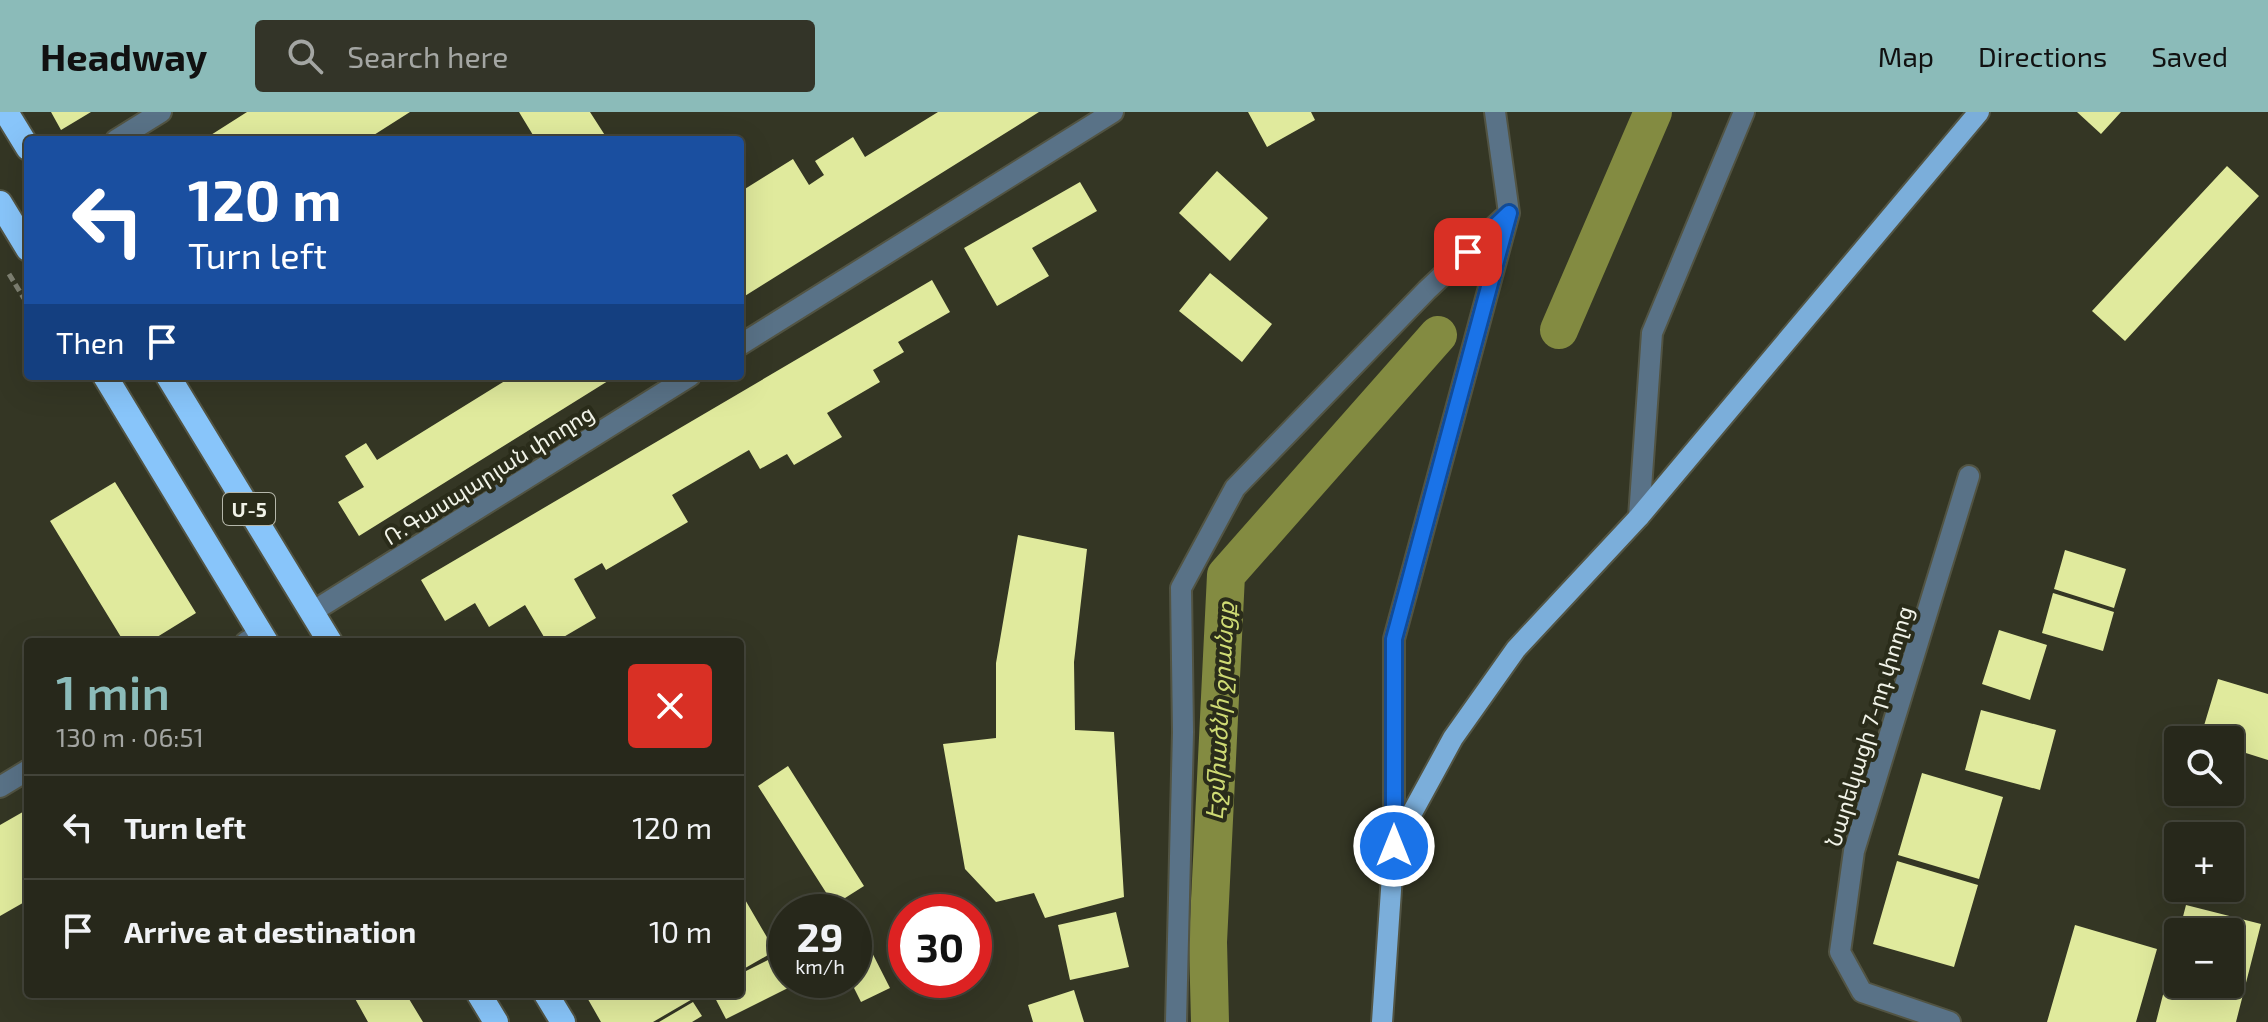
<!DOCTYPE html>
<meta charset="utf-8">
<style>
:root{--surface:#27281b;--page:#333428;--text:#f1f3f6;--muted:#a4a6a3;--line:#43443a;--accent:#8bbbb9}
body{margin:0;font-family:"Exo 2","Noto Sans Armenian",sans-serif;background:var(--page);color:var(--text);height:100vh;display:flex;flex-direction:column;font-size:30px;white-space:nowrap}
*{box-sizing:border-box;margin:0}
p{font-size:26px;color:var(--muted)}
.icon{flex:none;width:44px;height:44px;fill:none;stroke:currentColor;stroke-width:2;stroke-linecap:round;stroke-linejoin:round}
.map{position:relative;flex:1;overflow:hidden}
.drawer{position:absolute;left:24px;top:526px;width:720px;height:360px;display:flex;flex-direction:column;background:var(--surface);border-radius:8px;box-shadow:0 8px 32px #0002,0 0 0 2px var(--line)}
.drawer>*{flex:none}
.top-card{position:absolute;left:24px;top:24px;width:720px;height:244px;border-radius:8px;box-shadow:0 8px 32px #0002,0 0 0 2px var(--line);background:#1a4fa0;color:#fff;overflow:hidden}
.tools{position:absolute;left:2164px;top:614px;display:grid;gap:16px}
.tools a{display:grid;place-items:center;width:80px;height:80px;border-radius:8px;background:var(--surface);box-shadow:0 8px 32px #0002,0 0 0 2px var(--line);font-size:40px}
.speed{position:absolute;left:768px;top:782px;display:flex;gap:16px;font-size:40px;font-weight:700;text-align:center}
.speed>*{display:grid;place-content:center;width:104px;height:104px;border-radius:50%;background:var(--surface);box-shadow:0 8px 32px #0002,0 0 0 2px var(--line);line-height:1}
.speed small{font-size:20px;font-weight:400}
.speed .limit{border:12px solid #d22;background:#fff;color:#111}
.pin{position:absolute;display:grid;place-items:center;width:68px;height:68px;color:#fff;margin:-34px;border-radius:16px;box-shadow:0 4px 12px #0006}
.me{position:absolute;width:88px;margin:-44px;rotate:0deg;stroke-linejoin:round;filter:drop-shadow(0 0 6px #0008)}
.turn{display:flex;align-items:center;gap:28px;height:168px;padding:0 32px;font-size:36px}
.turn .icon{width:104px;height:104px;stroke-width:2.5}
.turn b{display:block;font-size:56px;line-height:68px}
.then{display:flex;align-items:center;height:76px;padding:0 32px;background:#0003;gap:16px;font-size:30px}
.round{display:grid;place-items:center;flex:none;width:84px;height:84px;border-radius:8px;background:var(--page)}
.headline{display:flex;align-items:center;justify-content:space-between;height:136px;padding:0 32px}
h1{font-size:48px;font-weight:600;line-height:60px;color:var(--accent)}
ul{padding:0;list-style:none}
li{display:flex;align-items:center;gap:24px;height:104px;padding:0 32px;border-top:2px solid var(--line)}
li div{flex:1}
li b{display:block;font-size:30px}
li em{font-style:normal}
header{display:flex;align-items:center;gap:48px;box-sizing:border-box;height:112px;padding:0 40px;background:var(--accent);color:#111}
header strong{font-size:38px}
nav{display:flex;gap:44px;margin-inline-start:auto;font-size:28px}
.search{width:560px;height:72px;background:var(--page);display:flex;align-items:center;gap:20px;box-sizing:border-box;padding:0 28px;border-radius:8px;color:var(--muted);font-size:30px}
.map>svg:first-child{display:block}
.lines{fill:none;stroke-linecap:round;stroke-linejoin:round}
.canal{stroke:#838b41;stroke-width:38}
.building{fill:#e0ea9d}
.minor-casing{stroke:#525443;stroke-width:24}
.major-casing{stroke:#525443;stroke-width:24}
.highway-casing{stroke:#525443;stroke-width:28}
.path{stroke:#7f8172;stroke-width:5;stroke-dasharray:8 4;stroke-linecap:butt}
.minor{stroke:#597287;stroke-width:20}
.major{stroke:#7baeda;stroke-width:20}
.highway{stroke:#88c5fa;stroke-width:24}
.route-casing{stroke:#114b97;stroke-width:20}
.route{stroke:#1a73e8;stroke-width:14}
.labels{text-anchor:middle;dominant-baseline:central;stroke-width:8;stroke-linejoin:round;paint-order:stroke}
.shield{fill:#2a2c1a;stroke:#b5b7aa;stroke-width:2}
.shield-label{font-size:20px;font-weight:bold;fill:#f1f3e8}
.street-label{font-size:22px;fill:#f1f3e8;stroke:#2a2c1a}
.water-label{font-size:24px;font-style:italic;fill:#cfdb74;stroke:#2a2c1a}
</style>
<header>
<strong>Headway</strong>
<div class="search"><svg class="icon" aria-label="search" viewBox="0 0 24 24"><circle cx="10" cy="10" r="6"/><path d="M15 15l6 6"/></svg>Search here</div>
<nav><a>Map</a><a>Directions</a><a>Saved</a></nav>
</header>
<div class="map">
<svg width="2268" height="910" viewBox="0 0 2268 910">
<rect width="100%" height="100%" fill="#343624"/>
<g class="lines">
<!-- canal -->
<path class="canal" d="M1559 218 1653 0
M1210 910 1208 830 1226 463 1438 223"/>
</g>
<!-- building -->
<path class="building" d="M51 0H91L61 18Z
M247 0H410L366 28H203Z
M519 0H590L608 28H536Z
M938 0H1039L740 187V80L793 47 809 73 824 63 815 49 853 25 865 45Z
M1248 0H1311L1315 8 1267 35Z
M2077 0H2121L2101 22Z
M2227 54 2259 84 2125 229 2092 199Z
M1217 59 1268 106 1230 149 1179 101Z
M1080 70 1097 99 1032 136 1049 164 997 194 964 136Z
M1210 161 1272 212 1242 250 1179 199Z
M932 168 950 200 898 230 904 240 873 258 880 270 827 301 842 325 794 353 787 342 760 357 749 338 672 383 688 410 606 458 602 451 574 467 596 506 555 530H547L525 493 489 515 475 491 445 509 421 468Z
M513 264H616L359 424 338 390 364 375 345 344 366 331 377 348Z
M115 370 196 501 149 530H124L50 409Z
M1018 423 1087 437 1074 550 1075 618 1114 620 1124 785 1045 806 1034 781 996 790 965 757 943 632 996 626V551Z
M2065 438 2126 457 2114 496 2054 477Z
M2053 481 2114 500 2103 539 2042 521Z
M1999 518 2047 533 2030 588 1982 572Z
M2218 567 2268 582V648L2230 636V628L2200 627Z
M1981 598 2056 618 2040 678 1965 658Z
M788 654 864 774 834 793 758 674Z
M1922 661 2003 685 1979 767 1898 743Z
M28 697V788L0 804V713Z
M1897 749 1978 773 1954 855 1873 832Z
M740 779 775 839 740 859Z
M2186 793 2261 812 2236 910H2156L2177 828 2178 872H2230V820H2179Z
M1116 800 1129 855 1070 868 1058 813Z
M858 813 890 876 861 890 850 868H854V815Z
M2075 813 2157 837 2136 910H2047Z
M786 839V868H804L726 907 713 882H740V862Z
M1074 878 1084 910H1033L1028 893Z
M355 882H406L423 910H368L353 883Z
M585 882H701L653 910H601Z
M693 890 702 904 692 910H659Z"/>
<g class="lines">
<!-- minor casing -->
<g class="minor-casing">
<path id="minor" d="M116 28 161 0
M740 233 1113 0
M1639 405 1652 221 1744 0
M312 500 690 264
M246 530 261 521
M0 675 28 658
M1394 734V527L1509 101 1495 0
M1176 910 1183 620 1181 476 1235 376 1427 178 1509 101
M1950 910 1862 880 1840 840 1854 739 1969 364"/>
</g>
<!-- major casing -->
<g class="major-casing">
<path id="major" d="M1382 910 1394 734 1453 626 1516 537 1639 405 1979 0"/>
</g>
<!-- highway casing -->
<g class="highway-casing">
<path id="highway" d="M6 0 28 36
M0 91 28 137
M105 264 266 530
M168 264 330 530
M479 882 496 910
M546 882 563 910"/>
</g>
<!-- path -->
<path class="path" d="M9 162 28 193"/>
<!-- minor -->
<use href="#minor" class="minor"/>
<!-- major -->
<use href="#major" class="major"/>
<!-- highway -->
<use href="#highway" class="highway"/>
</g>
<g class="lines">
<!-- route casing -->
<g class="route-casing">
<path id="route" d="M1394 734V527L1509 101 1468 140"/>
</g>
<!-- route -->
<use href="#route" class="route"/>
</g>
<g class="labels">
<!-- shield labels -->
<rect class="shield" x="223" y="381" width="52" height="32" rx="6"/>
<g class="shield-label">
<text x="249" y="397">Մ-5</text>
</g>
<!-- street labels -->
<g class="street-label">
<text transform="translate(488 362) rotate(-32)">Ռ.Գասպարյան փողոց</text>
<text transform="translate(1868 614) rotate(-73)">Նարեկացի 7-րդ փողոց</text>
</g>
<!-- water labels -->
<g class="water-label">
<text transform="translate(1219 599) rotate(-87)">Էջմիածնի ջրանցք</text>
</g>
</g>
</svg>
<div class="tools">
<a><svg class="icon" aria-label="search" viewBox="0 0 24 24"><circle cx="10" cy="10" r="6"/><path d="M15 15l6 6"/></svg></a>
<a>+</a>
<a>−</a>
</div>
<div class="speed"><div>29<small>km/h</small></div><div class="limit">30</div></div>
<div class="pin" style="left:1468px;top:140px;background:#d93025"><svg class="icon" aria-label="arrive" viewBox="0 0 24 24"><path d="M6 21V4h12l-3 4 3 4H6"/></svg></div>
<svg class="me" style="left:1394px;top:734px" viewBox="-20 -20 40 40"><circle r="17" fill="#1a73e8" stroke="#fff" stroke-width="3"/><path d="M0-11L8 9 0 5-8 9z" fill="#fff"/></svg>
<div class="top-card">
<div class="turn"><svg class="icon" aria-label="left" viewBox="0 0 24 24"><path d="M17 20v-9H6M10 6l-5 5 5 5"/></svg><div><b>120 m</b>Turn left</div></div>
<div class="then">Then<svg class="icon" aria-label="arrive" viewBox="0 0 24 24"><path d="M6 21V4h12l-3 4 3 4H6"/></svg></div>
</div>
<section class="drawer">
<div class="headline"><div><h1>1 min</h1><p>130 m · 06:51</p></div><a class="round" style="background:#d93025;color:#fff"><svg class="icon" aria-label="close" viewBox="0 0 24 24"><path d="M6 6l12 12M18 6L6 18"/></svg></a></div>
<ul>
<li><svg class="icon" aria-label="left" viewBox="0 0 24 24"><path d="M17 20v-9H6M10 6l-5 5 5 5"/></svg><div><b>Turn left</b></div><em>120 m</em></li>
<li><svg class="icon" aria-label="arrive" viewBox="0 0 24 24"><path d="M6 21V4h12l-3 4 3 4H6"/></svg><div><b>Arrive at destination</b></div><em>10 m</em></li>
</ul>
</section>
</div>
